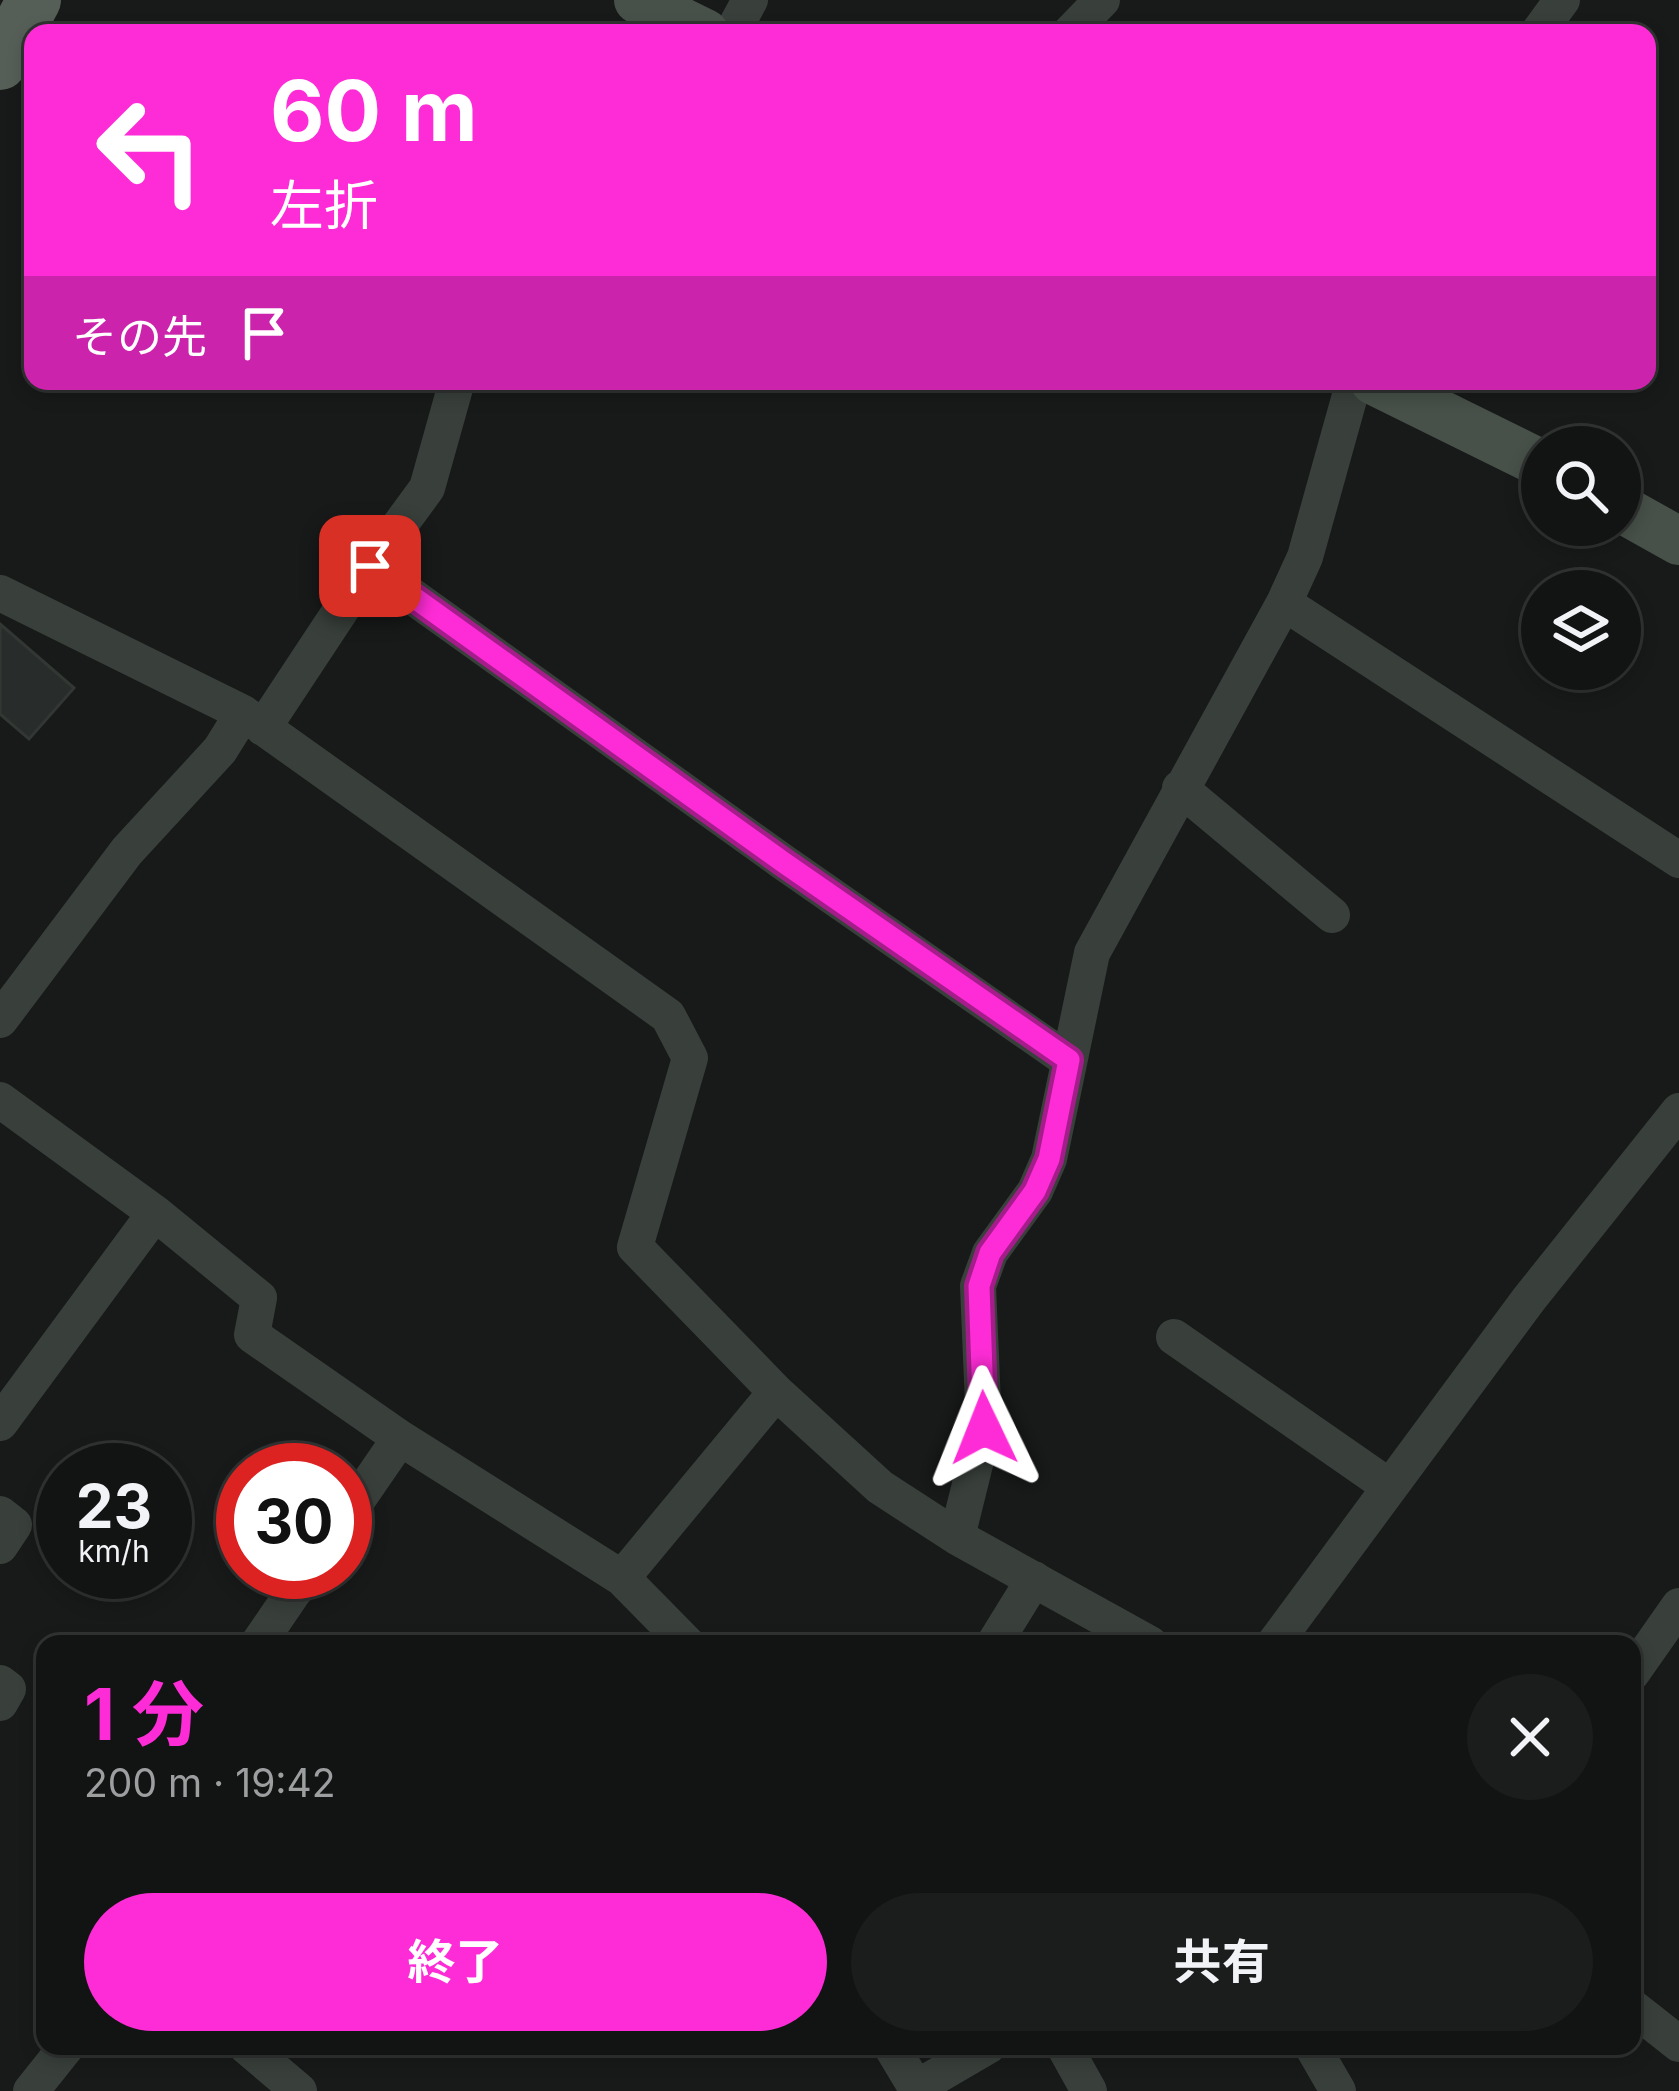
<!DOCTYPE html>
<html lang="ja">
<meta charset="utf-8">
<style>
:root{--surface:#121413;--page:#1b1d1c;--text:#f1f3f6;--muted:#9c9ea0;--line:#313333;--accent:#fe2cd6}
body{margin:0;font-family:Inter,"Noto Sans JP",sans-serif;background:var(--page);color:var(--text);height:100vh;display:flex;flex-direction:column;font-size:45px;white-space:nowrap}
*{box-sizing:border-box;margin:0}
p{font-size:39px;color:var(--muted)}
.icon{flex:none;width:66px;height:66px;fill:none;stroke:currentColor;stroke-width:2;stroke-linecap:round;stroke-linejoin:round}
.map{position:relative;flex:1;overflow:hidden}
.side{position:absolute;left:36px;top:1635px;width:1605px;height:420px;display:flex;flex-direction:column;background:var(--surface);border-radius:24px;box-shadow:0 6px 18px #0003,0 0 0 3px var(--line)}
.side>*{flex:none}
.top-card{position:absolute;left:24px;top:24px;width:1632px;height:366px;border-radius:24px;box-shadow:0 6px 18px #0003,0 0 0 3px var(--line);background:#fe2cd6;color:#fff;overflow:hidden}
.fabs{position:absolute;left:1521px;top:426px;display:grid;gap:24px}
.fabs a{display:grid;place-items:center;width:120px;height:120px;border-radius:50%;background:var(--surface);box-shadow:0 6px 18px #0003,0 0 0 3px var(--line);font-size:60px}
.speed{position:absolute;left:36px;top:1443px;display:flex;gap:24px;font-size:60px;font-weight:700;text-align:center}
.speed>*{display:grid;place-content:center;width:156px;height:156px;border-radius:50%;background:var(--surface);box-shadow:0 6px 18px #0003,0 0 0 3px var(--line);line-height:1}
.speed small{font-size:30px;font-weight:400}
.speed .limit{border:18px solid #d22;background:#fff;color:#111}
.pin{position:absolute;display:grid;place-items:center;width:102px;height:102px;color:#fff;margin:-51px;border-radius:24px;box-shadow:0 6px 18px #0006}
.me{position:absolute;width:132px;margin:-66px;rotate:358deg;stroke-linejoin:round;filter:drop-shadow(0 0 9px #0008)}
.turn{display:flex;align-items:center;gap:42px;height:252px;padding:0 48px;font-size:54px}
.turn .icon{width:156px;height:156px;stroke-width:2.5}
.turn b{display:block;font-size:84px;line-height:102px}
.then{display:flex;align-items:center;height:114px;padding:0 48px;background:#0003;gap:24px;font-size:45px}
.round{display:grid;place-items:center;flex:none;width:126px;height:126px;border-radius:63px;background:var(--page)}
.overview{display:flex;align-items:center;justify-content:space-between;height:204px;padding:0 48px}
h1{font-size:72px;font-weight:700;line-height:90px;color:var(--accent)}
.button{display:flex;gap:24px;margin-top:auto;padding:24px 48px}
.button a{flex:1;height:138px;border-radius:72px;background:var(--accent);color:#fff;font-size:48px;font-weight:700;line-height:138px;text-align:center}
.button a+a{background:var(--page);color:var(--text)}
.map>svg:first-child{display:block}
.building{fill:#282c2a;stroke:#323734;stroke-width:3}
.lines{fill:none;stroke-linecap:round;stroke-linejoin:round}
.street{stroke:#39403b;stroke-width:36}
.secondary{stroke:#475049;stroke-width:48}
.primary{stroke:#555f58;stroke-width:54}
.route-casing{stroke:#a51d8b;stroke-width:30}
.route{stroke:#fe2cd6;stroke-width:21}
</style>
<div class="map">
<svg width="1679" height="2091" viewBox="0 0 1679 2091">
<rect width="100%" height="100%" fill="#181a19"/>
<!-- building -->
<path class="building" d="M0 624 74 688 29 739 0 714Z"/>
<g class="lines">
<!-- street -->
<path class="street" d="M732 33 750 0
M1070 33 1102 0
M1538 33 1562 0
M370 566 427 488 457 381
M0 593 243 713 668 1016 690 1058 635 1247 776 1392 880 1487 957 1537 1150 1644
M1284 603 1679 860
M263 728 370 566 783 862 1069 1061
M1180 788 1332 915
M0 1020 127 851 220 750 243 713
M0 1100 155 1213 259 1298 252 1335 400 1438 622 1578 687 1644
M1174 1337 1390 1487
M0 1423 155 1213
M0 1514 14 1525 0 1546
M345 1518 400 1438
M957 1537 984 1428 978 1286 990 1253 1035 1191 1049 1159 1092 953 1284 603 1305 557 1354 381
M622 1578 776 1392
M258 1644 307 1572
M994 1644 1034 1579
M1274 1644 1529 1299 1679 1111
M1632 1673 1679 1606
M0 1683 8 1689 0 1703
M1632 2007 1679 2044
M246 2046 299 2091
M891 2046 918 2091
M1064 2046 1089 2091
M1312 2046 1338 2091
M916 2088 988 2046
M31 2091 67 2046"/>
<!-- secondary -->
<path class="secondary" d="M638 0 705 33
M1374 381 1542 464
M1620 508 1679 541"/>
<!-- primary -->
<path class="primary" d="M0 63 34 0"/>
</g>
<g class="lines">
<!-- route casing -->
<g class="route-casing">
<path id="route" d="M370 566 783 862 1069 1060 1049 1159 1035 1191 990 1253 979 1286 984 1428"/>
</g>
<!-- route -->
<use href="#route" class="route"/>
</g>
</svg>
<div class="fabs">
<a><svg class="icon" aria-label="search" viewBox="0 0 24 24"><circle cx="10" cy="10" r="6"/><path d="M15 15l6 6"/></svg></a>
<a><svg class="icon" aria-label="layers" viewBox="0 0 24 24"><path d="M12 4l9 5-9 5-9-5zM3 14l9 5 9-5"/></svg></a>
</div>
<div class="speed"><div>23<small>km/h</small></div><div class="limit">30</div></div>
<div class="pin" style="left:370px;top:566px;background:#d93025"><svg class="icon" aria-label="arrive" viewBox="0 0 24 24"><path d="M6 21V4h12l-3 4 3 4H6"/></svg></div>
<svg class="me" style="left:984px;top:1428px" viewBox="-20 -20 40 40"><path d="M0-17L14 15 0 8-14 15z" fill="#fe2cd6" stroke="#fff" stroke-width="4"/></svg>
<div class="top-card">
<div class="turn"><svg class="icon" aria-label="left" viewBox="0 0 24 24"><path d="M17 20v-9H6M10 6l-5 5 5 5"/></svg><div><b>60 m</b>左折</div></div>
<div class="then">その先<svg class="icon" aria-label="arrive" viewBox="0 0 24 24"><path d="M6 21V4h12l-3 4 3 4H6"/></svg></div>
</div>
<section class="side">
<div class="overview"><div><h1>1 分</h1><p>200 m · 19:42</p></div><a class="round"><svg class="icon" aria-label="close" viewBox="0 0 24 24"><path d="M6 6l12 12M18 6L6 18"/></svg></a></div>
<div class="button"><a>終了</a><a>共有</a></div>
</section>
</div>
